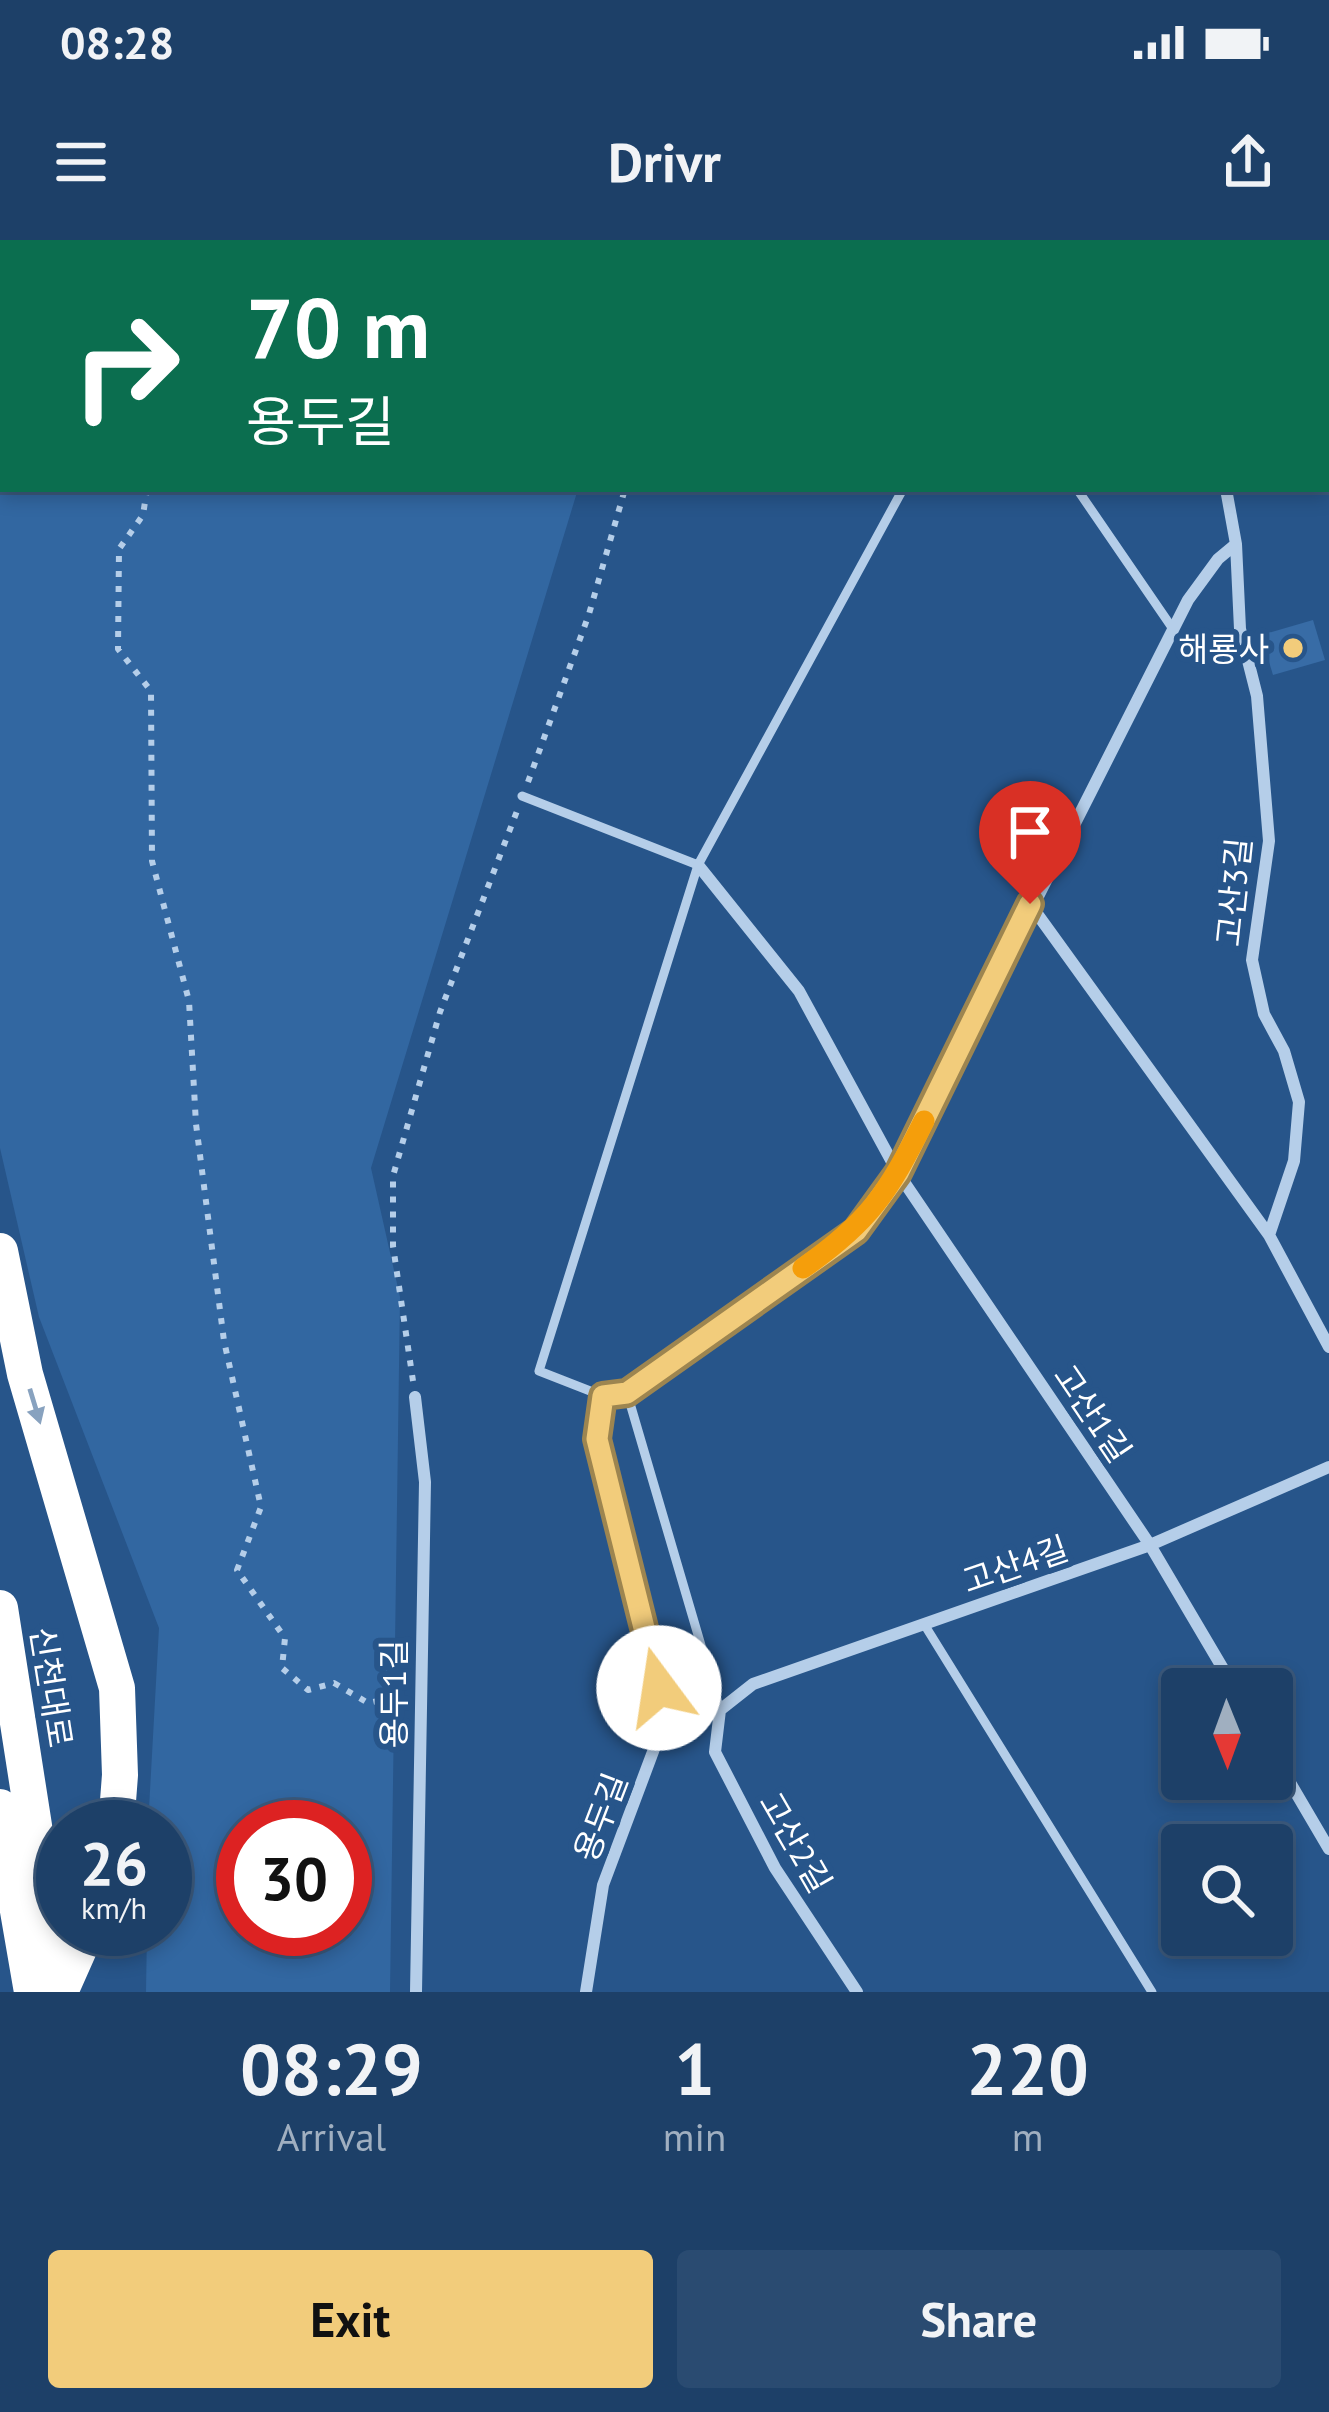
<!DOCTYPE html>
<meta charset="utf-8">
<style>
:root{--surface:#1d4068;--page:#2a4b71;--text:#f1f3f6;--muted:#a0afc0;--line:#3b597c;--accent:#f2cc7b}
body{margin:0;font-family:"PT Sans","Noto Sans KR",sans-serif;background:var(--page);color:var(--text);height:100vh;display:flex;flex-direction:column;font-size:45px;white-space:nowrap}
*{box-sizing:border-box;margin:0}
p{font-size:39px;color:var(--muted)}
.icon{flex:none;width:66px;height:66px;fill:none;stroke:currentColor;stroke-width:2;stroke-linecap:round;stroke-linejoin:round}
.map{position:relative;height:1752px;overflow:hidden}
.panel{display:flex;flex-direction:column;background:var(--surface);flex:1}
.panel>*{flex:none}
.banner{position:absolute;left:0px;top:0px;width:1329px;height:252px;box-shadow:0 6px 18px #0003,0 0 0 3px var(--line);background:#0b6e4f;color:#fff;overflow:hidden}
.needle{width:78px;rotate:179deg}
.controls{position:absolute;left:1161px;top:1428px;display:grid;gap:24px}
.controls a{display:grid;place-items:center;width:132px;height:132px;border-radius:12px;background:var(--surface);box-shadow:0 6px 18px #0003,0 0 0 3px var(--line);font-size:60px}
.speed{position:absolute;left:36px;top:1560px;display:flex;gap:24px;font-size:60px;font-weight:700;text-align:center}
.speed>*{display:grid;place-content:center;width:156px;height:156px;border-radius:50%;background:var(--surface);box-shadow:0 6px 18px #0003,0 0 0 3px var(--line);line-height:1}
.speed small{font-size:30px;font-weight:400}
.speed .limit{border:18px solid #d22;background:#fff;color:#111}
.pin{position:absolute;display:grid;place-items:center;width:102px;height:102px;color:#fff;margin:-123px -51px;border-radius:50% 50% 50% 0;rotate:-45deg;box-shadow:0 0 12px #0007}
.pin .icon{rotate:45deg}
.me{position:absolute;width:132px;margin:-66px;rotate:346deg;stroke-linejoin:round;filter:drop-shadow(0 0 9px #0008)}
.turn{display:flex;align-items:center;gap:42px;height:252px;padding:0 48px;font-size:54px}
.turn .icon{width:156px;height:156px;stroke-width:2.5}
.turn b{display:block;font-size:84px;line-height:102px}
.eta{display:flex;justify-content:space-evenly;align-items:center;height:204px;text-align:center}
.eta b{font-size:72px;font-weight:600;line-height:84px}
.primary-button{display:flex;gap:24px;margin-top:auto;padding:24px 48px}
.primary-button a{flex:1;height:138px;border-radius:12px;background:var(--accent);color:#111;font-size:48px;font-weight:600;line-height:138px;text-align:center}
.primary-button a+a{background:var(--page);color:var(--text)}
.status{display:flex;justify-content:space-between;align-items:center;height:84px;padding:0 60px;background:var(--surface);direction:ltr}
.status svg{height:33px;fill:currentColor}
header{display:flex;justify-content:space-between;align-items:center;height:156px;padding:0 48px;background:var(--surface);font-size:54px;font-weight:600}
.map>svg:first-child{display:block}
.green{fill:#3267a1;fill-rule:evenodd}
.building{fill:#386ca6}
.lines{fill:none;stroke-linecap:round;stroke-linejoin:round}
.path{stroke:#b5cee9;stroke-width:6;stroke-dasharray:6 9;stroke-linecap:butt}
.lane{stroke:#b5cee9;stroke-width:9}
.street{stroke:#b5cee9;stroke-width:12}
.highway{stroke:#fff;stroke-width:36}
.oneway{fill:#88a2bf}
.route-casing{stroke:#9d8550;stroke-width:30}
.route{stroke:#f2cc7b;stroke-width:21}
.slow{stroke:#f59e0b;stroke-width:21}
.poi-dot{fill:#f2cc7b;stroke:#27558a;stroke-width:4.5}
.labels{text-anchor:middle;dominant-baseline:central;stroke-width:12;stroke-linejoin:round;paint-order:stroke}
.poi-label{font-size:33px;fill:#fff;stroke:#27558a;text-anchor:end}
.street-label{font-size:33px;fill:#fff;stroke:#27558a}
</style>
<div class="status"><b>08:28</b><svg viewBox="0 0 49 12"><path d="M0 12V9h3v3zM5 12V6h3v6zM10 12V3h3v9zM15 12V0h3v12zM26 1h20v11H26zM47 4h2v5h-2z"/></svg></div>
<header><svg class="icon" aria-label="menu" viewBox="0 0 24 24"><path d="M4 6h16M4 12h16M4 18h16"/></svg>Drivr<svg class="icon" aria-label="share" viewBox="0 0 24 24"><path d="M12 15V3M7 8l5-5 5 5M5 13v7h14v-7"/></svg></header>
<div class="map">
<svg width="1329" height="1752" viewBox="0 0 1329 1752">
<rect width="100%" height="100%" fill="#27558a"/>
<!-- green -->
<path class="green" d="M0 0H667L3 3V249H578L371 928 400 1057 390 1752H146L147 1689H165V1587H148L159 1388 39 1077 0 908ZM243 1587H345V1689H243Z"/>
<!-- building -->
<path class="building" d="M1313 380 1325 420 1273 435 1261 395Z"/>
<g class="lines">
<!-- path -->
<path class="path" d="M584 0V3
M190 3 191 0
M276 3 277 0
M733 3 734 0
M147 249 143 275 119 309 118 409 151 451 152 621 189 761 196 884 224 1101 261 1267 237 1330 285 1398 282 1428 308 1450 334 1443 368 1463 401 1456
M528 542 589 374 625 249
M413 1141 393 1006V936L440 772 517 571"/>
<!-- lane -->
<path class="lane" d="M1077 249 1173 389
M522 556 698 625
M627 1153 720 1470
M603 1156 539 1131 698 625 903 249
M924 1384 1152 1752"/>
<!-- street -->
<path class="street" d="M1182 0V3
M1226 249 1236 304 1240 389 1257 456 1269 601 1252 720 1264 774 1284 811 1299 862 1294 921 1269 995
M698 625 799 751 898 933 1150 1305 1235 1449
M1030 664 1269 995 1329 1107
M415 1157 425 1242 416 1752
M1272 1512 1329 1609
M586 1752 603 1645 654 1509 659 1448 597 1199 603 1156 627 1153 856 991 898 933 1188 360 1218 319 1236 304
M857 1752 775 1628 715 1512 720 1470 753 1444 1150 1305 1329 1227"/>
<!-- highway -->
<path class="highway" d="M0 1011 25 1134 117 1448 120 1535 116 1587
M0 1368 60 1752
M0 1567 32 1752
M60 1752 88 1689"/>
</g>
<!-- one-way arrows -->
<defs><path id="oneway-solid" d="M-6-.8H1V-3.2L6.5 0L1 3.2V.8H-6Z" transform="scale(3)"/></defs>
<use class="oneway" href="#oneway-solid" transform="translate(35 1166) rotate(73)"/>
<g class="lines">
<!-- route casing -->
<g class="route-casing">
<path id="route" d="M659 1448 597 1199 603 1156 627 1153 856 991 898 933 1030 664"/>
</g>
<!-- route -->
<use href="#route" class="route"/>
<!-- slow -->
<path class="slow" d="M803 1028C869 982 888 953 924 881"/>
</g>
<!-- markers -->
<circle class="poi-dot" cx="1293" cy="408" r="12"/>
<g class="labels">
<!-- poi labels -->
<g class="poi-label">
<text x="1269" y="408">해룡사</text>
</g>
<!-- street labels -->
<g class="street-label">
<text transform="translate(1233 652) rotate(-84)">고산3길</text>
<text transform="translate(1093 1173) rotate(56)">고산1길</text>
<text transform="translate(1015 1324) rotate(-19)">고산4길</text>
<text transform="translate(52 1447) rotate(81)">신천대로</text>
<text transform="translate(393 1454) rotate(-90)">용두1길</text>
<text transform="translate(600 1577) rotate(-69)">용두길</text>
<text transform="translate(796 1602) rotate(60)">고산2길</text>
</g>
</g>
</svg>
<div class="controls">
<a><svg class="needle" viewBox="-14 -14 28 28"><path d="M0-13l5 13h-10z" fill="#e53935"/><path d="M0 13l5-13h-10z" fill="#a0afc0"/></svg></a>
<a><svg class="icon" aria-label="search" viewBox="0 0 24 24"><circle cx="10" cy="10" r="6"/><path d="M15 15l6 6"/></svg></a>
</div>
<div class="speed"><div>26<small>km/h</small></div><div class="limit">30</div></div>
<div class="pin" style="left:1030px;top:664px;background:#d93025"><svg class="icon" aria-label="arrive" viewBox="0 0 24 24"><path d="M6 21V4h12l-3 4 3 4H6"/></svg></div>
<svg class="me" style="left:659px;top:1448px" viewBox="-20 -20 40 40"><circle r="19" fill="#fff"/><path d="M0-13L10 11 0 6-10 11z" fill="#f2cc7b"/></svg>
<div class="banner">
<div class="turn"><svg class="icon" aria-label="right" viewBox="0 0 24 24"><path d="M7 20v-9h11M14 6l5 5-5 5"/></svg><div><b>70 m</b>용두길</div></div>
</div>
</div>
<section class="panel">
<div class="eta">
<div><b>08:29</b><p>Arrival</p></div>
<div><b>1</b><p>min</p></div>
<div><b>220</b><p>m</p></div>
</div>
<div class="primary-button"><a>Exit</a><a>Share</a></div>
</section>
